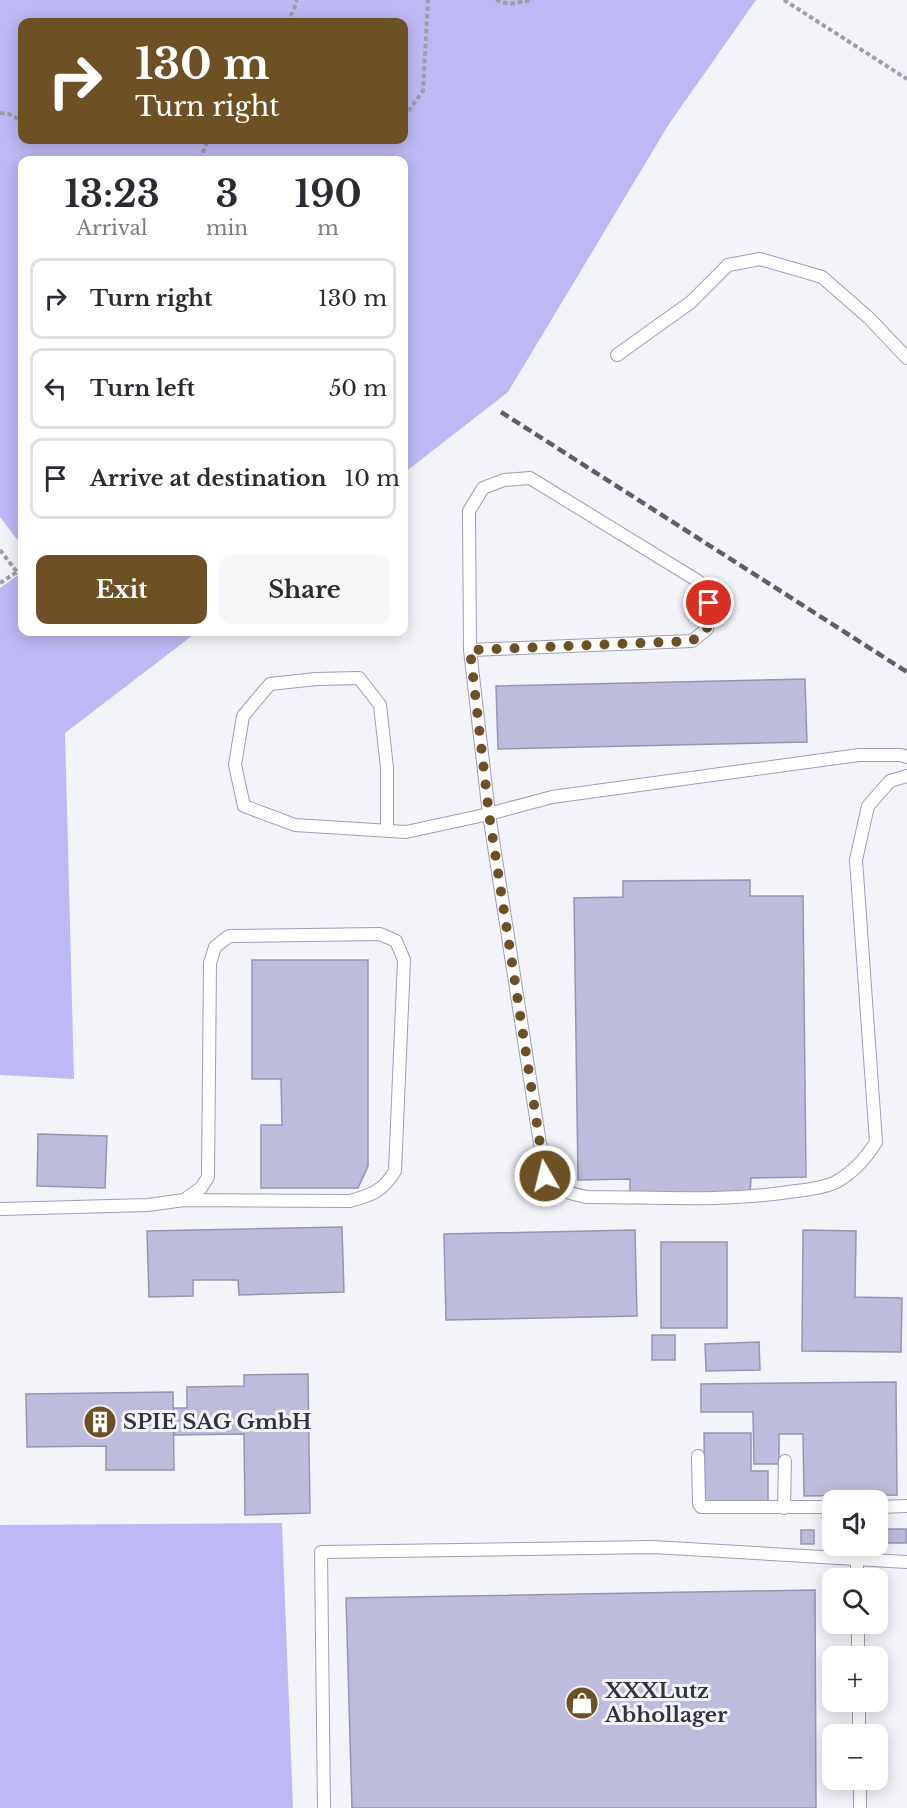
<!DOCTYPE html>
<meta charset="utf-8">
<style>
:root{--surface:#fff;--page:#f7f7f7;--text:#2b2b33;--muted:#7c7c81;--line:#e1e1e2;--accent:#6d5124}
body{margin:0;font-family:"Libre Baskerville",serif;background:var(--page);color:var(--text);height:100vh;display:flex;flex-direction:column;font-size:22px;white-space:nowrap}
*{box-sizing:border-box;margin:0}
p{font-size:20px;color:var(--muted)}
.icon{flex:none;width:33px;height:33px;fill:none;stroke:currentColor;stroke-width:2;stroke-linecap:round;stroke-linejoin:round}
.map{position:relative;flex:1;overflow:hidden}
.details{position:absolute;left:18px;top:156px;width:390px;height:480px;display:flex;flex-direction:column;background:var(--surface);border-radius:12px;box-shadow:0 3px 15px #0003}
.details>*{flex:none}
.guide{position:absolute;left:18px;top:18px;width:390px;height:126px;border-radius:12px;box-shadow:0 3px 15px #0003;background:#6d5124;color:#fff;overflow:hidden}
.buttons{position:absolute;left:822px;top:1490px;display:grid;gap:12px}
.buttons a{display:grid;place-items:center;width:66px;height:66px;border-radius:12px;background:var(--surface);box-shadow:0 3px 15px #0003;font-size:30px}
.pin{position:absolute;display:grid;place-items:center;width:51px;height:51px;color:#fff;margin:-26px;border:3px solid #fff;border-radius:50%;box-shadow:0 2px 6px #0007}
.me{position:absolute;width:66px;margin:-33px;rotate:352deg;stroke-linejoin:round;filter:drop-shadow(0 0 4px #0008)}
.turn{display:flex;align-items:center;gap:21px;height:126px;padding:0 18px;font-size:27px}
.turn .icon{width:78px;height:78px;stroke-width:2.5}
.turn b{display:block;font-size:42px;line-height:51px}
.eta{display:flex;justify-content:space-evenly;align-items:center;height:102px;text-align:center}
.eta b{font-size:36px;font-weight:700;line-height:42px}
.primary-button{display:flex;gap:12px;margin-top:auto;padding:12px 18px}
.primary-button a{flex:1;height:69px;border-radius:12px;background:var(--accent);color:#fff;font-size:24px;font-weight:700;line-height:69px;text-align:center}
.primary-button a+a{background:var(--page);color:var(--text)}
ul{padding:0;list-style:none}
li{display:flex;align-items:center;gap:18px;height:81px;margin:0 12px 9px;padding:0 6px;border:3px solid var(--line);border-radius:12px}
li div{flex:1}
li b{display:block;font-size:22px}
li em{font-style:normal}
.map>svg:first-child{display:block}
.green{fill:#bcb9f4;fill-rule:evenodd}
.building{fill:#bdbcdc;stroke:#9695b3;stroke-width:1.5}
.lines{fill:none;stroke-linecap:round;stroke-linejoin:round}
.lane-casing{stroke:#9e9dbc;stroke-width:14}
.path{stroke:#9e9ea7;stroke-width:4;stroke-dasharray:4.5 3;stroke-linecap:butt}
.lane{stroke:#fff;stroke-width:12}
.rail{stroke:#5f5f69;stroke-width:4.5;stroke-dasharray:9 4.5;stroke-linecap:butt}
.route{stroke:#6d5124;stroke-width:10;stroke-dasharray:0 18}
.labels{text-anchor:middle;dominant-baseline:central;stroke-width:6;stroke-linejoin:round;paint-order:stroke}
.poi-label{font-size:21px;font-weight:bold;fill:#32323e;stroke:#f3f3fa;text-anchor:start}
</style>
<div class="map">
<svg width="907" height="1808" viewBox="0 0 907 1808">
<rect width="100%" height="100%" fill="#f3f3fa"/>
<!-- green -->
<path class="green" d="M0 0H756L669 124 508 392 404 473V160H22V546L0 517ZM22 22H404V140H22Z
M22 572V632H197L65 733 74 1079 0 1075V588Z
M282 1523 293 1808H0V1525Z"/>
<!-- building -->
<path class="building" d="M805 679 807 742 498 749 496 686Z
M750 880V896H803L806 1177 751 1178 750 1195 630 1196V1179L578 1180 574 898 623 897V881Z
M252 960H368V1166L358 1188H261V1125H282L281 1079H252Z
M38 1134 107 1136 105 1188 37 1186Z
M342 1227 344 1292 239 1295 238 1280H193V1296L149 1297 147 1231Z
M635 1230 637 1316 446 1320 444 1234Z
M803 1230 856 1231 855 1297 902 1298 901 1352 802 1351Z
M661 1242H727V1328H661Z
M652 1335H675V1360H652Z
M759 1342 760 1370 706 1371 705 1344Z
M308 1374 310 1513 245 1515 244 1434 174 1435V1408H187V1387L244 1386V1375Z
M896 1382 897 1495 804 1496 803 1434H779V1464H754L753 1412H701V1384Z
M173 1392 174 1470H106V1446L27 1447 26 1394Z
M704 1433H751V1471H768V1502L705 1503Z
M881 1529H906V1543H882Z
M801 1530H814V1544H801Z
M815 1590 816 1808H352L346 1598Z"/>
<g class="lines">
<!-- lane casing -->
<g class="lane-casing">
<path id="lane" d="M617 355 691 302 728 265 760 259 822 277 869 318 907 358
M470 650 692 641 707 629 709 603 698 581 530 478 504 480 483 488 469 511 470 650 489 814 545 1176C560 1191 566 1193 587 1197 654 1197 723 1202 789 1192 804 1190 820 1189 834 1183 853 1173 865 1160 876 1142L856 860 868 806 890 781 907 776
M387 831V768L380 705 359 678 316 679 270 684 243 716 235 765 244 806 295 825 406 832 489 814 552 797 859 755H901L907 757
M0 1209 148 1205 184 1200 350 1201C372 1195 383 1191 395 1171L404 960 396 941 380 934 229 936 215 947 210 963 208 1177 201 1188 184 1200
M698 1456 699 1504 701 1507H832
M878 1507 907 1506
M784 1508 785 1461
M857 1559V1578
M858 1623V1656
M859 1701V1734
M860 1779V1808
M324 1808 321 1552 653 1547 907 1562"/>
</g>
<!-- path -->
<path class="path" d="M496 0 509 4 533 0
M784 0 907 79
M286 22 293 12 297 0
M0 113 9 114 22 121
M404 117 423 91 428 0
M200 160 208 140
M0 550 17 572
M0 583 17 572H22"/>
<!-- lane -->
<use href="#lane" class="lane"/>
<!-- rail -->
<path class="rail" d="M501 412 907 672"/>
</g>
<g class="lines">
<!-- route -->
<path class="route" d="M545 1176 489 814 470 650 692 641 707 629 709 603"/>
</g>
<!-- icons -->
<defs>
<g id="building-disc" transform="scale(1.725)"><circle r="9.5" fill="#6d5124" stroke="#f3f3fa"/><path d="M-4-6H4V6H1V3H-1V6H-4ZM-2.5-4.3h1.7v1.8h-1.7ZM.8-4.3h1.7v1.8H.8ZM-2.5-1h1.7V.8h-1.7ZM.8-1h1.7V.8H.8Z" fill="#fff"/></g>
<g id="shop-disc" transform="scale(1.725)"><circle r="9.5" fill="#6d5124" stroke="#f3f3fa"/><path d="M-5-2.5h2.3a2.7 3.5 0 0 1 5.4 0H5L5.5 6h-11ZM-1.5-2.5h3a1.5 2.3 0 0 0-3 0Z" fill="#fff"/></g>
</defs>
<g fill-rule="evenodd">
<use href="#building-disc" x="100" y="1422"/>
<use href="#shop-disc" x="582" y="1703"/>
</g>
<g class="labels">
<!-- poi labels -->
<g class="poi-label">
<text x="123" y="1422">SPIE SAG GmbH</text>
<text x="605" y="1691">XXXLutz<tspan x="605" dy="24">Abhollager</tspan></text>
</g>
</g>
</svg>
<div class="buttons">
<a><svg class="icon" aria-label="sound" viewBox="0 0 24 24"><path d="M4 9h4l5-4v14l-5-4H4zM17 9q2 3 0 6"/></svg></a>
<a><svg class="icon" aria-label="search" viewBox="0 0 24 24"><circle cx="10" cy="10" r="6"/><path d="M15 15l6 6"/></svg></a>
<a>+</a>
<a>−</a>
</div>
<div class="pin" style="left:709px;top:603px;background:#d93025"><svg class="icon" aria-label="arrive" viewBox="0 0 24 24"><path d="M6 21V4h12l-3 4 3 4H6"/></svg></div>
<svg class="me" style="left:545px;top:1176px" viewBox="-20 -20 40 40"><circle r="17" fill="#6d5124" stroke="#fff" stroke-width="3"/><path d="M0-11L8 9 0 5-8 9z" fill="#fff"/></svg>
<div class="guide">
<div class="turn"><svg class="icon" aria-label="right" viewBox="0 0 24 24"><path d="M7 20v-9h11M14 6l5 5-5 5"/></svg><div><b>130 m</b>Turn right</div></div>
</div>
<section class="details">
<div class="eta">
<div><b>13:23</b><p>Arrival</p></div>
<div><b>3</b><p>min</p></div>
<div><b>190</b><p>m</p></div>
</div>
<ul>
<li><svg class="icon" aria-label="right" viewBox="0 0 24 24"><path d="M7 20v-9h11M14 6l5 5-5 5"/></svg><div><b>Turn right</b></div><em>130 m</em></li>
<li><svg class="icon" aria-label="left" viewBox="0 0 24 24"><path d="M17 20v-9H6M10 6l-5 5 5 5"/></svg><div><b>Turn left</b></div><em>50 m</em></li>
<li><svg class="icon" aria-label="arrive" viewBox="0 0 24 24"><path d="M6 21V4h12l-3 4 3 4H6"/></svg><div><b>Arrive at destination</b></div><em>10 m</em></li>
</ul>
<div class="primary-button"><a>Exit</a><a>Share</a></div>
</section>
</div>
